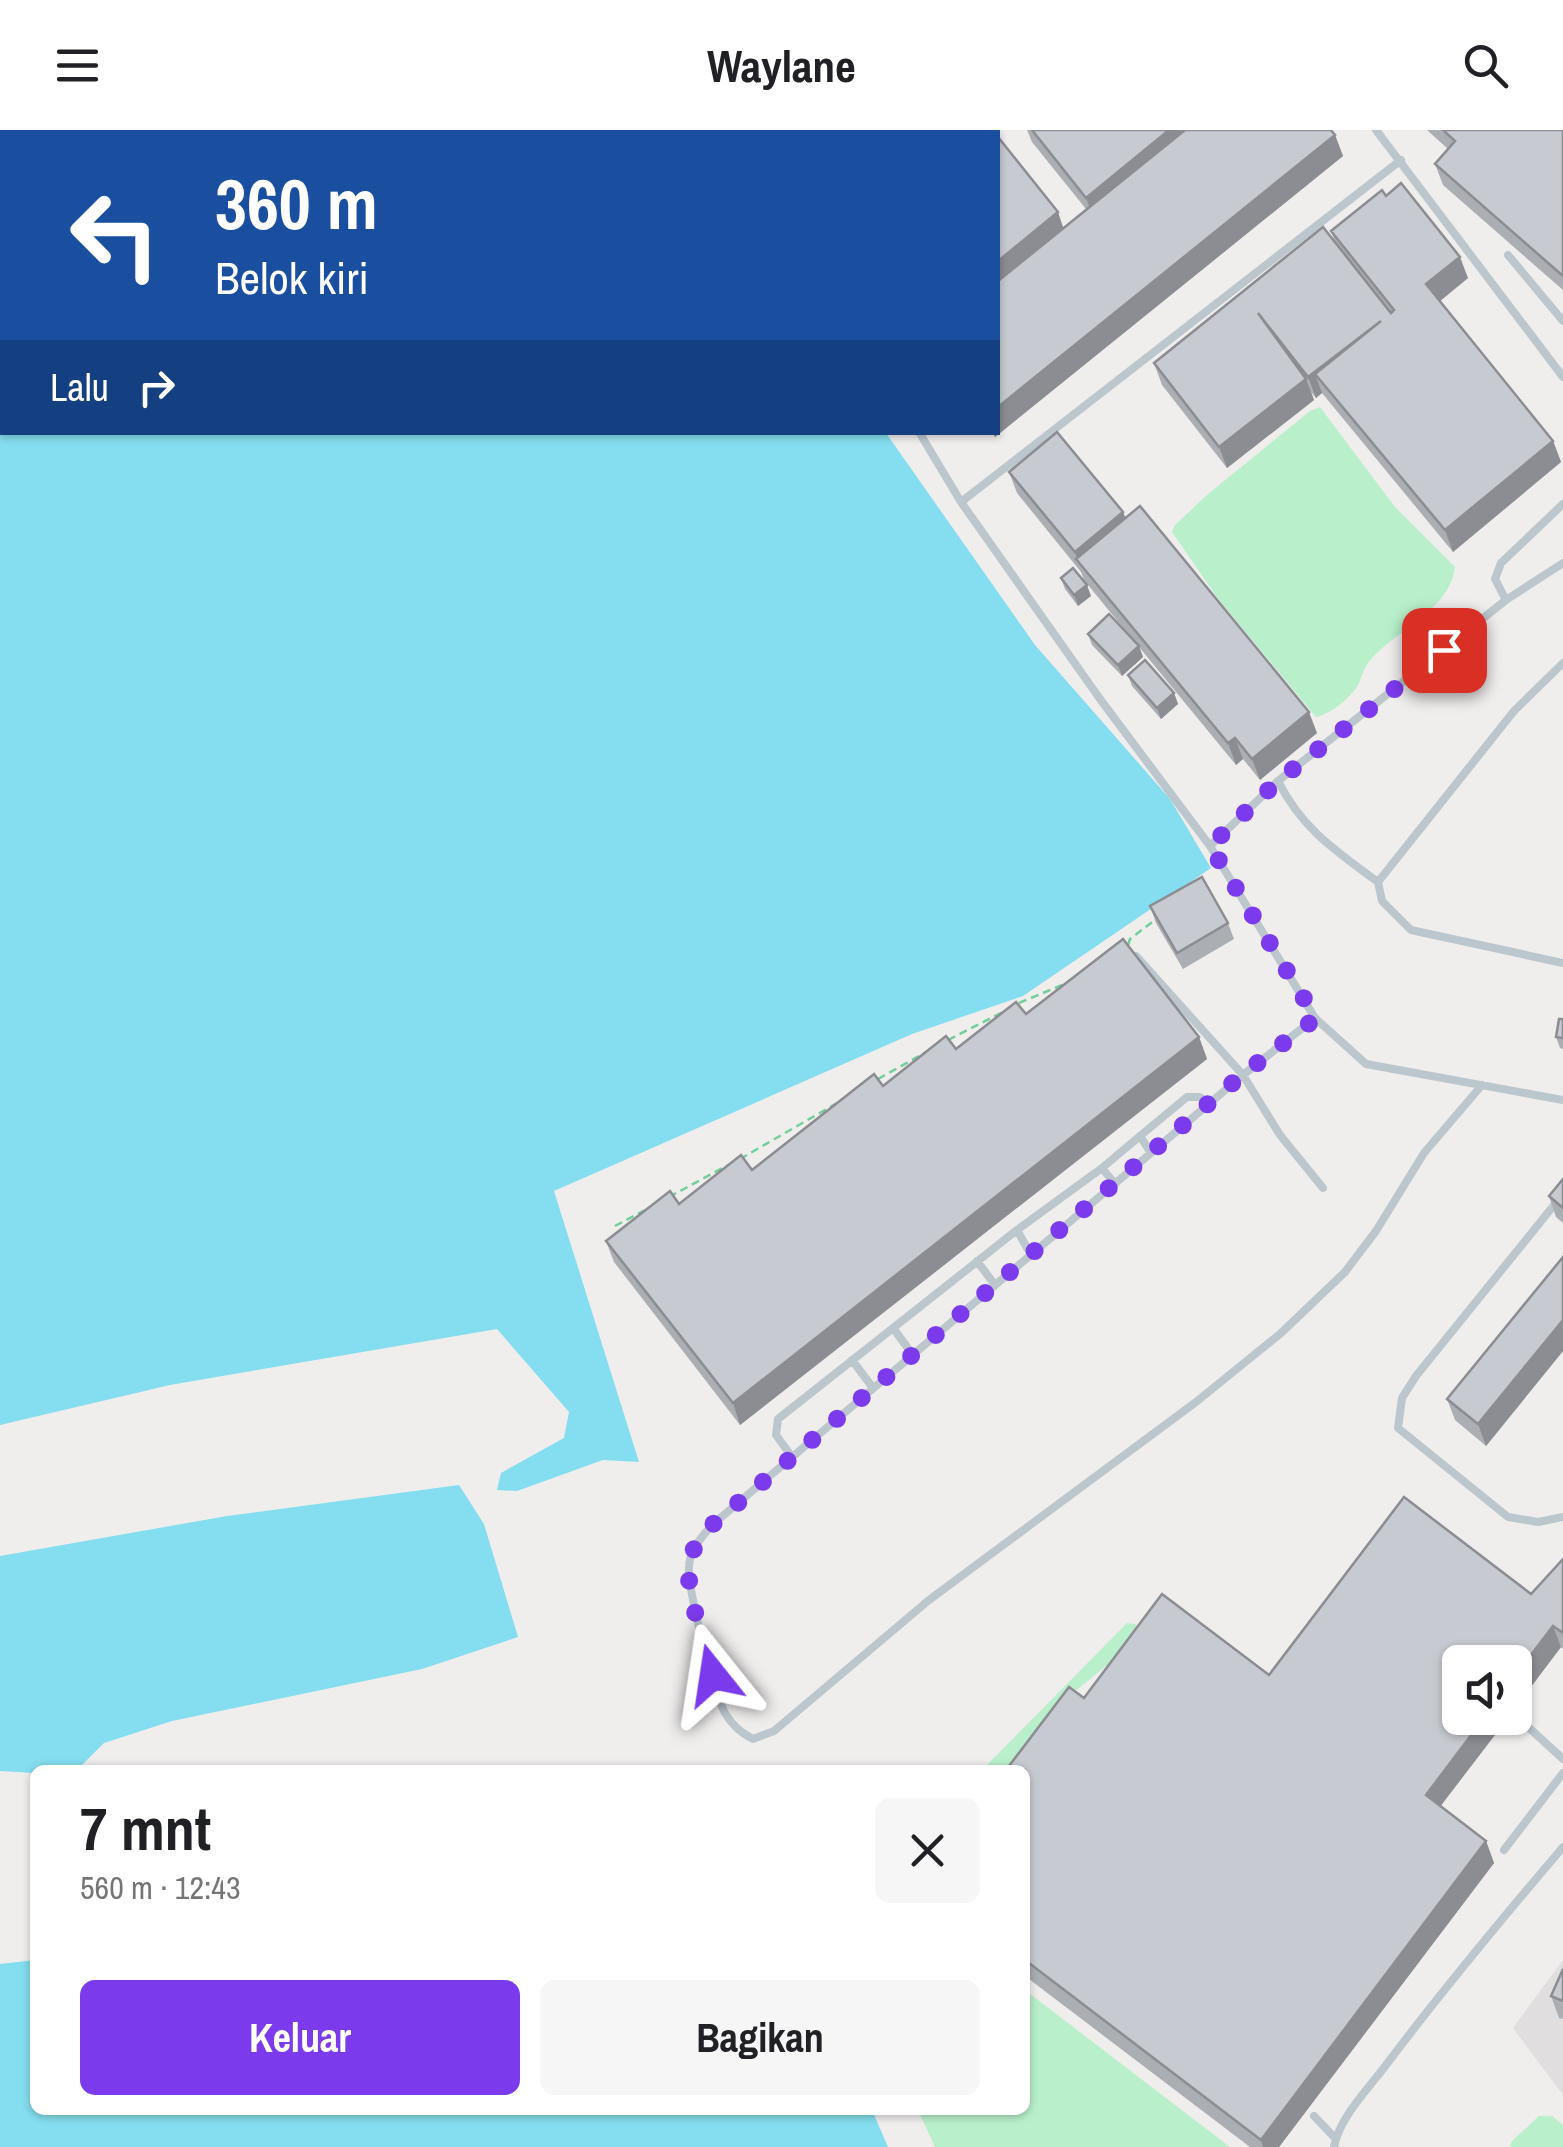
<!DOCTYPE html>
<html lang="id">
<meta charset="utf-8">
<style>
:root{--surface:#fff;--page:#f6f6f6;--text:#202124;--muted:#757577;--accent:#7c3aed}
body{margin:0;font-family:"Archivo Narrow",sans-serif;background:var(--page);color:var(--text);height:100vh;display:flex;flex-direction:column;font-size:38px;white-space:nowrap}
*{box-sizing:border-box;margin:0}
p{font-size:32px;color:var(--muted)}
.icon{flex:none;width:55px;height:55px;fill:none;stroke:currentColor;stroke-width:2;stroke-linecap:round;stroke-linejoin:round}
.map{position:relative;flex:1;overflow:hidden}
.panel{position:absolute;left:30px;top:1635px;width:1000px;height:350px;display:flex;flex-direction:column;background:var(--surface);border-radius:15px;box-shadow:0 2px 8px #0004}
.panel>*{flex:none}
.banner{position:absolute;left:0px;top:0px;width:1000px;height:305px;box-shadow:0 2px 8px #0004;background:#1a4fa0;color:#fff;overflow:hidden}
.tools{position:absolute;left:1442px;top:1515px;display:grid;gap:20px}
.tools a{display:grid;place-items:center;width:90px;height:90px;border-radius:15px;background:var(--surface);box-shadow:0 2px 8px #0004;font-size:50px}
.pin{position:absolute;display:grid;place-items:center;width:85px;height:85px;color:#fff;margin:-42px;border-radius:20px;box-shadow:0 5px 15px #0006}
.me{position:absolute;width:110px;margin:-55px;rotate:345deg;stroke-linejoin:round;filter:drop-shadow(0 0 8px #0008)}
.turn{display:flex;align-items:center;gap:35px;height:210px;padding:0 50px;font-size:45px}
.turn .icon{width:130px;height:130px;stroke-width:2.5}
.turn b{display:block;font-size:70px;line-height:85px}
.then{display:flex;align-items:center;height:95px;padding:0 50px;background:#0003;gap:20px;font-size:38px}
.round{display:grid;place-items:center;flex:none;width:105px;height:105px;border-radius:15px;background:var(--page)}
.headline{display:flex;align-items:center;justify-content:space-between;height:170px;padding:0 50px}
h1{font-size:60px;font-weight:800;line-height:75px}
.cta{display:flex;gap:20px;margin-top:auto;padding:20px 50px}
.cta a{flex:1;height:115px;border-radius:15px;background:var(--accent);color:#fff;font-size:40px;font-weight:800;line-height:115px;text-align:center}
.cta a+a{background:var(--page);color:var(--text)}
header{display:flex;justify-content:space-between;align-items:center;height:130px;padding:0 50px;background:var(--surface);font-size:45px;font-weight:800}
.map>svg:first-child{display:block}
.education{fill:#e1dedf}
.green{fill:#b9f0cb}
.water{fill:#84deef}
.lines{fill:none;stroke-linecap:round;stroke-linejoin:round}
.path{stroke:#70cf9b;stroke-width:2.5;stroke-dasharray:8 5;stroke-linecap:butt}
.service{stroke:#bbc6cd;stroke-width:8}
.wall{fill:#abaeb3}
.shaded-wall{fill:#8b8d92}
.building{fill:#c7cad0;stroke:#8b8d92;stroke-width:2.5}
.route{stroke:#7c3aed;stroke-width:18;stroke-dasharray:0 32.4}
</style>
<header><svg class="icon" aria-label="menu" viewBox="0 0 24 24"><path d="M4 6h16M4 12h16M4 18h16"/></svg>Waylane<svg class="icon" aria-label="search" viewBox="0 0 24 24"><circle cx="10" cy="10" r="6"/><path d="M15 15l6 6"/></svg></header>
<div class="map">
<svg width="1563" height="2017" viewBox="0 0 1563 2017">
<rect width="100%" height="100%" fill="#f0eded"/>
<!-- education -->
<path class="education" d="M1563 1830V1965L1513 1898Z"/>
<!-- green -->
<path class="green" d="M1320 277 1395 377 1455 437C1450 481 1393 501 1368 533 1363 539 1362 548 1358 555 1350 568 1331 584 1316 587L1219 470 1172 402 1175 395 1208 364 1310 281Z
M1127 1493 1135 1494 1139 1501 1114 1535 1106 1536 1062 1572 1009 1640H982Z
M1025 1860 1230 2017H935L918 1980H1025Z
M1539 1986H1552L1563 1995V2017H1510L1512 2011Z"/>
<!-- water -->
<path class="water" d="M252 0H706L707 2H248Z
M0 171H2V302L886 303 1035 515 1170 669 1211 738 1023 866 912 904 554 1061 639 1332 603 1330 517 1361 497 1360 501 1343 564 1308 569 1282 497 1199 170 1255 0 1295Z
M459 1355 484 1394 518 1507 422 1539 172 1591 104 1613 77 1640H35V1643L0 1641V1426L227 1386Z
M35 1830V1980H872L888 2017H0V1834Z"/>
<g class="lines">
<!-- path -->
<path class="path" d="M1128 815 1130 809 1155 790
M1019 873 1067 853
M948 910 1003 882
M878 949 928 921
M740 1029 837 973
M669 1067 728 1035
M615 1096 649 1078"/>
<!-- service -->
<path class="service" d="M742 0 743 2
M1376 0 1563 247
M1508 125 1563 191
M919 302 961 372
M1563 433 1506 470 1278 651 1210 716 1315 888 1366 934 1563 970
M1506 470 1495 449 1501 433 1563 374
M1563 533 1514 581 1378 752 1382 771 1411 800 1563 833
M1278 651C1302 699 1336 721 1378 752
M1210 716 1100 569 961 372 1401 30
M1136 826 1243 945 1280 1005 1323 1058
M1315 888 1243 945 712 1395C702 1407 690 1419 689 1436 687 1458 714 1563 725 1583 733 1596 740 1602 753 1609L774 1601 929 1470 1196 1272 1280 1204 1345 1142 1376 1101 1424 1023 1482 955
M1151 1023 1140 1006 1187 967H1200L1209 973
M1102 1038 1140 1006
M1563 1064 1416 1246 1402 1268 1398 1298 1508 1387 1538 1392 1563 1387
M1031 1125 1017 1100 1102 1038 1115 1054
M977 1131 995 1155
M893 1198 913 1225
M852 1230 873 1258
M792 1327 776 1305 778 1289 1017 1100
M1527 1596 1563 1629
M1504 1720 1563 1643
M1314 1986 1335 2008
M1334 2017C1339 1989 1366 1961 1383 1939 1440 1863 1501 1790 1563 1717"/>
</g>
<!-- wall -->
<path class="wall" d="M1027 0H1331L1335 5 1343 26 995 307 992 302H998L1086 79 1032 12Z
M1427 0H1563V160L1443 55 1435 34 1448 19Z
M1331 101 1468 148 1440 171 1553 311 1561 332 1453 422 1322 263 1316 268 1311 262 1314 270 1227 338 1162 255 1154 233 1335 112Z
M1009 342 1123 382 1126 388 1317 603 1260 650 1243 629 1236 635 1139 517 1143 527 1122 546 1092 515 1088 504 1133 510 1084 450 1081 442 1017 363Z
M1061 448 1091 466 1078 476 1065 459Z
M1128 545 1174 563 1178 574 1161 589 1132 556Z
M1150 776 1228 793 1234 809 1183 839 1156 793Z
M1026 884 1199 907 1207 929 740 1295 614 1132 606 1111 679 1074 752 1040 883 956Z
M1563 889V919L1560 918 1556 907Z
M1563 1049V1093L1556 1087 1549 1066Z
M1563 1127V1221L1486 1316 1455 1290 1447 1269Z
M1563 1429V1519L1561 1517 1515 1578V1532L1441 1676 1486 1711 1494 1733 1279 2017H1250L1025 1846V1640L1084 1568 1269 1545 1531 1464Z
M1563 1839V1889L1559 1888 1551 1866Z"/>
<!-- shaded-wall -->
<path class="shaded-wall" d="M1169 0H1203L1094 89 1086 68Z
M1335 5 1343 26 995 307 993 302H998V277Z
M1058 82 1065 103 998 159V131Z
M1460 127 1468 148 1434 176 1426 154Z
M1381 191 1315 244 1322 263 1316 268 1308 247Z
M1306 249 1314 270 1227 338 1219 317Z
M1553 311 1561 332 1453 422 1445 400Z
M1123 382 1131 404 1078 431 1075 422Z
M1087 455 1091 466 1078 476 1074 465Z
M1139 516 1143 527 1122 546 1118 535Z
M1174 563 1178 574 1161 589 1157 578Z
M1309 582 1317 603 1260 650 1252 629Z
M1235 608 1243 629 1236 635 1228 613Z
M1199 907 1207 929 740 1295 733 1273Z
M1563 1190V1221L1486 1316 1478 1294Z
M1553 1496 1561 1517 1515 1578V1546Z
M1484 1588H1508L1433 1686 1426 1665Z
M1486 1711 1494 1733 1279 2017H1263L1261 2010Z"/>
<!-- building -->
<path class="building" d="M1032 0H1169L1086 68Z
M1185 0H1331L1335 5 998 277V151Z
M1443 0H1563V146L1435 34 1455 11Z
M998 7 1058 82 998 131Z
M1401 53 1460 127 1426 154 1553 311 1445 400 1315 244 1381 191 1308 247 1258 183 1306 249 1219 317 1154 233 1323 97 1391 183 1394 180 1331 101 1382 60 1386 66Z
M1057 302 1123 382 1075 422 1009 342Z
M1140 376 1309 582 1252 629 1235 608 1228 613 1076 429Z
M1073 438 1087 455 1074 465 1061 448Z
M1109 484 1139 516 1118 535 1088 504Z
M1145 530 1174 563 1157 578 1128 545Z
M1202 747 1228 793 1177 823 1150 776Z
M1123 809 1199 907 733 1273 606 1111 670 1061 679 1074 741 1025 752 1040 874 944 883 956 946 906 956 919 1016 872 1026 884Z
M1559 889H1563V908L1556 907Z
M1563 1049V1078L1549 1066Z
M1563 1127V1190L1478 1294 1447 1269Z
M1404 1367 1531 1464 1563 1429V1503L1553 1496 1515 1546V1532H1460V1588H1484L1426 1665 1486 1711 1261 2010 1025 1830V1640H1006L1069 1557 1084 1568 1162 1464 1269 1545Z
M1563 1839V1871L1551 1866Z"/>
<g class="lines">
<!-- route -->
<path class="route" d="M713 1545C706 1517 686 1464 689 1436 690 1419 702 1407 712 1395L1242 945 1316 888 1210 716 1278 651 1444 520"/>
</g>
</svg>
<div class="tools">
<a><svg class="icon" aria-label="sound" viewBox="0 0 24 24"><path d="M4 9h4l5-4v14l-5-4H4zM17 9q2 3 0 6"/></svg></a>
</div>
<div class="pin" style="left:1444px;top:520px;background:#d93025"><svg class="icon" aria-label="arrive" viewBox="0 0 24 24"><path d="M6 21V4h12l-3 4 3 4H6"/></svg></div>
<svg class="me" style="left:713px;top:1545px" viewBox="-20 -20 40 40"><path d="M0-17L14 15 0 8-14 15z" fill="#7c3aed" stroke="#fff" stroke-width="4"/></svg>
<div class="banner">
<div class="turn"><svg class="icon" aria-label="left" viewBox="0 0 24 24"><path d="M17 20v-9H6M10 6l-5 5 5 5"/></svg><div><b>360 m</b>Belok kiri</div></div>
<div class="then">Lalu<svg class="icon" aria-label="right" viewBox="0 0 24 24"><path d="M7 20v-9h11M14 6l5 5-5 5"/></svg></div>
</div>
<section class="panel">
<div class="headline"><div><h1>7 mnt</h1><p>560 m · 12:43</p></div><a class="round"><svg class="icon" aria-label="close" viewBox="0 0 24 24"><path d="M6 6l12 12M18 6L6 18"/></svg></a></div>
<div class="cta"><a>Keluar</a><a>Bagikan</a></div>
</section>
</div>
